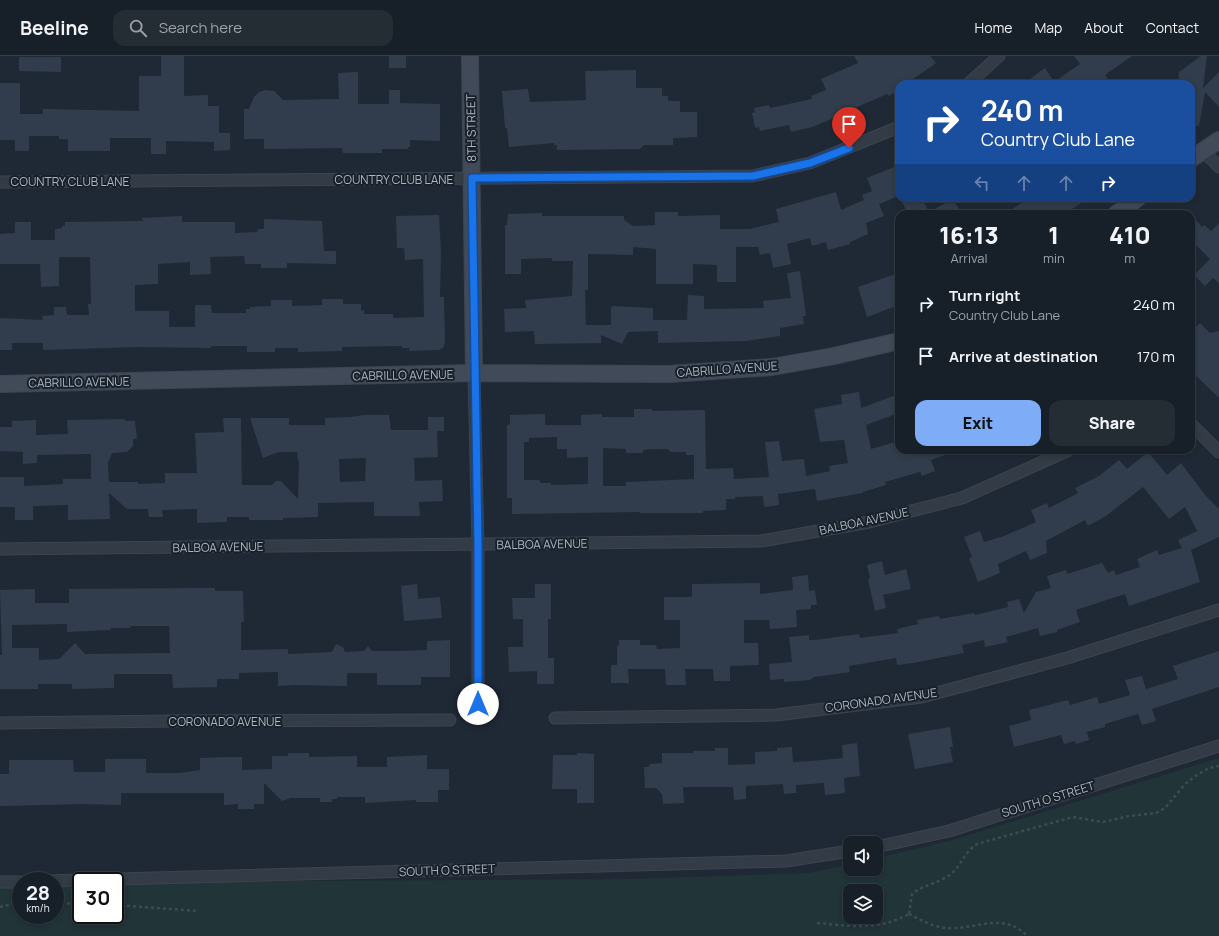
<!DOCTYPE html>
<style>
:root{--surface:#171f28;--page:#242c34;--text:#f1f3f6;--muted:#9ea2a8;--line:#363d45;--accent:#7eacf6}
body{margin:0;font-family:Manrope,sans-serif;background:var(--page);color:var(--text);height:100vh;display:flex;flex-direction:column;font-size:15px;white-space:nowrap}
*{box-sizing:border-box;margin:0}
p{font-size:13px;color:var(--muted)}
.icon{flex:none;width:22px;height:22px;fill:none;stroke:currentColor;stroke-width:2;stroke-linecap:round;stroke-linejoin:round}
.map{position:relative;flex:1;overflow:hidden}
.details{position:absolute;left:895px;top:154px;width:300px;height:244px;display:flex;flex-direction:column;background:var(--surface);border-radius:12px;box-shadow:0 2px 6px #0003,0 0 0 1px var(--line)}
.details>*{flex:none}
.guide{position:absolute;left:895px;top:24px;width:300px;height:122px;border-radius:12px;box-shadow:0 2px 6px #0003,0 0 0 1px var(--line);background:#1a4fa0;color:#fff;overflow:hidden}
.buttons{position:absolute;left:843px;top:780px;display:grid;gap:8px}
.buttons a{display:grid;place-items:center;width:40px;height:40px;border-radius:8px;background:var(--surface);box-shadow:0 2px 6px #0003,0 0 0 1px var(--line);font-size:20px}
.speed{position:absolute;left:12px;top:816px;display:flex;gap:8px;font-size:20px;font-weight:700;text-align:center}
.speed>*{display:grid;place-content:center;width:52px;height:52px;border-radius:50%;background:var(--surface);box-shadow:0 2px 6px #0003,0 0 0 1px var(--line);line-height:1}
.speed small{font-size:10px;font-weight:400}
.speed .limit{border:2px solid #111;border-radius:6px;background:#fff;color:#111}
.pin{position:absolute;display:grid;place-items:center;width:34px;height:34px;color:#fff;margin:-41px -17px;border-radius:50% 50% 50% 0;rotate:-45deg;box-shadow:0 0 4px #0007}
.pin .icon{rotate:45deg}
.me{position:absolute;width:44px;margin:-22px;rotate:0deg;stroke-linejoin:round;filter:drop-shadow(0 0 3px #0008)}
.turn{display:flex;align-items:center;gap:14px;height:84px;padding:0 20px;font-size:18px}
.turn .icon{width:52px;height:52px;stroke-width:2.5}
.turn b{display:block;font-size:28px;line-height:34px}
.lanes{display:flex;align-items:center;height:38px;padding:0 20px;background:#0003;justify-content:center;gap:20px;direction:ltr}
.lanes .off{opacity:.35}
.eta{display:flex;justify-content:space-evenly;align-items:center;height:68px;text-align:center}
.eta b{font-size:24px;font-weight:800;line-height:28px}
.button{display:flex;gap:8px;margin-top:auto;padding:8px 20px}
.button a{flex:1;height:46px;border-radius:12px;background:var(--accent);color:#111;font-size:16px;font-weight:800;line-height:46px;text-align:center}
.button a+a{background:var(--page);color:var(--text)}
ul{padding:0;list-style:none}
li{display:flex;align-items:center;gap:12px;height:52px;padding:0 20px}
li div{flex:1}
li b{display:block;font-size:15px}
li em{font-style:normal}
header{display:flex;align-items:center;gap:24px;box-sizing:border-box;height:56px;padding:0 20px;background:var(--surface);border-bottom:1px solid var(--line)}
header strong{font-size:19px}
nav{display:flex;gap:22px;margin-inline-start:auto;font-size:14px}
.search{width:280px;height:36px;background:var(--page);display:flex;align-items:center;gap:10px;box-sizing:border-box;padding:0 14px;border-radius:12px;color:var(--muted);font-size:15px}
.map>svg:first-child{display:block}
.green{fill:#213437;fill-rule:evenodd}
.building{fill:#313d4c;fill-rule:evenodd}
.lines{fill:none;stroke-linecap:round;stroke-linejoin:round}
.street-casing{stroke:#3c4450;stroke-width:13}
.secondary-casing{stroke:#3c4450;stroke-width:18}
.path{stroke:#3a4d4f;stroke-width:2.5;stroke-dasharray:3 3;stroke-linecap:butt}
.street{stroke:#333b46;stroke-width:11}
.secondary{stroke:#414a59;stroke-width:16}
.route-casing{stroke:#114b97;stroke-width:10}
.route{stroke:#1a73e8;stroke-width:7}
.labels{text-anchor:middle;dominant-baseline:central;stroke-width:4;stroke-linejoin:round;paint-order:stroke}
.street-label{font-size:12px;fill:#acb5c3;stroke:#18202a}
</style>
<header>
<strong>Beeline</strong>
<div class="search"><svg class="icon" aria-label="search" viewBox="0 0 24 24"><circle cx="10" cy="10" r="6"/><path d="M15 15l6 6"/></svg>Search here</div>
<nav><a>Home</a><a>Map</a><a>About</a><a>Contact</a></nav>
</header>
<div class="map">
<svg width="1219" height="880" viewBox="0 0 1219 880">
<rect width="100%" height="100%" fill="#1f2935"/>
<!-- green -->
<path class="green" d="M1219 702V880H0V828H21V859H55V827H81V859H115V826L632 823 809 817 850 808V813H876V802L946 786ZM850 835H876V861H850Z"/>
<!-- building -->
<path class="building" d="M161 0H184V40L208 39V50H219V77H230V94L214 95V86L166 85V98H151V82H110V95H68V83H59V80H29V95H15V84H0V27H20V58H43V53L139 55V20H161Z
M389 0H406V12H389Z
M854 0H930L936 7 906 28H899V33L889 40 887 38 857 51 859 57 846 62 845 60 840 62 839 60 812 71 791 76 789 69 760 75 759 71 755 72 752 57 755 56 754 52 769 49 770 52 812 43 811 40 826 34 821 23 858 7Z
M1074 0H1132L1105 19 1108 23 1101 28H1023L1045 12 1054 26 1080 8Z
M1201 0H1207L1203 32 1219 16V51L1205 36 1199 70 1191 69V28H1178L1179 16Z
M19 1H61V16L19 15Z
M636 14V32H662V40H668V45H680V56H697V81L673 82V89H644L640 93 557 94V89H554V87L509 91 507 72H505L502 35 528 33 530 46 586 44 585 15Z
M358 16V48H389V34H400V47L440 48V85L410 84V91H408V93H382V97H343L342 92 264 93V83H244V53H249L254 41 259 36 265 34 274 35 283 44 339 43 338 17Z
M899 109V140L879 148 884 160 866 167 868 178 850 186V188L828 194 826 186 812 190 810 182 787 188 791 208 773 212 770 197 760 199 758 191H736V226H717V209L693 208V228H656V193L633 191V199L588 198V234H585L586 269H611V252L613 250 653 252V264H687L688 239 704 240V253L764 252 763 245 791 242 787 217 800 215 806 260H803L804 268 780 272V280L746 285 658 287V275L628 276 622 288 601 279V287L535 288 534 275 505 276 504 253 526 252 525 244 572 240 573 205H552V202L521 203V218H505V169H507L508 158 542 157V160H624V164L633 170 655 169V156H678V160L720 159V173H750L779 166 776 153 836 136 841 154 864 144 862 139 872 135 867 122Z
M900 142H922L929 156 953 143 962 158H908Z
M1029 142H1088L1065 158H1005Z
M439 159 441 196 440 241H444L445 286 443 292 439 294 409 295V292H402V290L342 291V295L298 296V292H275V296H247V290H211V292L137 291 43 294V287H12V294H0V262L43 264 42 260 54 259V251H66L67 259H89L88 248H91L90 201H59V230L41 231 40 208H0V178L15 177V166H31V184H55V173L62 172V170H65V166L143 165 142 162 182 160V166H235V177L257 176 258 173H264V163L322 165 324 195H336V208L287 207V212H261V208H245L244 200 210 201 211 218 190 219V206L158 208V228L135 229V255H169V271H195V249H211L212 257H246V253H250V251L271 250V244H292V250L322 249V243H343V248H361V255L364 254V258H393V262L424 261 423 203 405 204 404 192H397L396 160Z
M1191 159 1202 171 1204 169 1211 175 1219 167V227L1213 222 1205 230 1194 219 1210 203 1191 184Z
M899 217V249L867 261 858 231Z
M1200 267 1210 277 1219 275V342L1191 315V276Z
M859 336 861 352 899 338V357L866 369 871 393 899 385V394H954V396L931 404 935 415 922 420 920 416 885 426 886 429 863 436V437L817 445 815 433 778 438 779 449 764 451 763 440 735 441V443H726V454L703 455V457H640V456L512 458V442H507V369L510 368V359L545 358V369H581V359L602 358V361H634V353H652V355L702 354 705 355 706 413 733 412 734 423 769 421 765 386 779 385 782 405 804 403 806 420 830 415 829 410 848 407 844 384 820 386 814 353 842 348 841 339ZM557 381V393H567V402L588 401V428L551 429V427H541L539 424H524V386H529V382ZM603 392 626 393V397H643V394L652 393H668L670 396H686V399H694V423L626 426V430H603Z
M363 359H389L391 374H428V361H444V375H437L438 401 414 402 415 425 442 424 443 445 419 446 420 460H374V446L318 447V461L283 462V464H249V461H227V466L197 467V453L162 454 163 461H149L148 453H127L109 437 110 463 68 464V449L33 450V464H15V451H0V421H24V430L63 428V423H91V398L37 399V407L23 408V396L0 395V371H12V365L36 364V379L68 378 67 364 125 363V365H135L137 383H133V390L127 396 112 397 108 407 109 426H138V428L165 427V417H197L195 377 224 376 223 362H241L242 429H272L276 425H281L298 443 299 405H298L297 396H279L263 402 250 362H289V369H325V362L351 361ZM366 402 365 425 340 426 339 403Z
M1148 396 1167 419 1181 407 1206 440 1219 453V481L1191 494 1200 526 1129 550 1125 538 1076 554 1080 566 1057 574V576L1040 580 1038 572 1006 581 1008 586 985 591 984 584 962 589 964 597 913 607 897 609 896 602 849 610 850 616 814 621 810 624 784 626V623L770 624 769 608 792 606 789 581 809 579V584H815L859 578 860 582 898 577 897 573 918 568 917 564 939 560 940 563 974 557 975 559 1008 551 1007 546 1019 543 1024 557 1036 536 1051 532 1047 520 1066 514 1067 518 1102 507 1108 517 1114 514 1116 519 1140 511 1137 503 1157 494 1159 499 1182 492 1178 484 1197 475 1185 451 1169 463 1143 431 1106 460 1088 470 1085 464 1046 485 1047 497 1030 504 1026 495 998 508 1000 517 978 526 969 502 972 501 964 481 980 475 984 486 1004 480 1036 466 1031 454 1047 447 1049 452 1078 437 1075 432 1099 420 1119 404 1127 413Z
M882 505 885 519 906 513 911 533 883 539 886 552 875 555 868 523 870 522 867 509Z
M808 519 809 535 815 534 817 549H811V553L796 554 797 571 770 573 769 564H744V587H758L759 609 730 610V625H714L713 613H685L686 629H666L665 613H628L629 627H611V609H617V590L619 589V584H640V589H656L657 593 680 592V564H664V541H692V528L760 527V538L793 534 792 521Z
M417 528 418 543 440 541 442 562 404 565 401 530Z
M535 528H551V563H548V602H554V628H537V615L509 616 508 591H523V563H513L512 542H535Z
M192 532H215V535H243L244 566H241V594L288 593V598L332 596 336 588 343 591 345 596 364 595 368 590 372 595H402L427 594V585L450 584V621H421V629H377V617H347V630L296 629 278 630V616L239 617V623H217V631L173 632 172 618H114V632L72 633V628H38V633H0V599H2L0 534 35 533V547H69V533ZM67 568V576L111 574V572H129L132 570H169L170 597 85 598 75 587 59 603 39 604V592H12V569Z
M1219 595V631L1152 653 1156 665 1142 669 1138 658 1105 668V671L1087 676 1089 684 1076 688 1075 685 1064 688 1061 679 1014 691 1009 670 1031 664 1029 654 1068 644 1070 649 1097 641 1099 648 1130 639 1125 624 1142 620 1146 633 1178 623 1173 610Z
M950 671 953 691H950L953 706 915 713 908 678Z
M857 687 860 720 844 722 845 737 825 739 824 727 796 729V737L784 738 783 728 746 730V743L734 744 733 731H683L684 747 663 748 662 738 656 732H645L644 711H648L650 708 662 707V697H693V695H715V692H728V709L755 708V696L777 695V692L792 691 793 706 811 705 843 702 842 689Z
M288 697H309V701L357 700V711H387V701L427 699V713H449V734H438V746H416V744L365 747V741H337V743H332V746H320V742H291L282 745 264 727V748H254V753H238V748L224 749V737H121V749L83 748 0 750V718H9V704H73L74 716H105V703H146V717H180L200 714V702L225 701H242V714L272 713V700H288Z
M577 697 594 698V747H577V733H552L553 699H577Z"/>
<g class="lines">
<!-- street casing -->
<g class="street-casing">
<path id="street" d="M968 28 999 0
M1203 95 1219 111
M0 126 753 120 810 107 899 71
M474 317 478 489V649
M1191 368 1219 396
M0 493 761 485 869 466 962 442 1069 394
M555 662 776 659 922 641 1067 602 1219 554
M0 667 177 665 450 664
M876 791 949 775 1219 690
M44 825 786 805 850 795
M0 826H21"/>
</g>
<!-- secondary casing -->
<g class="secondary-casing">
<path id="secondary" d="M470 0 474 317
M1191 103 1219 84
M1116 158 1138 142
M0 328 474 317 669 318 772 311 834 300 899 285"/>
</g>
<!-- path -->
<path class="path" d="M55 847 81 848
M115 849 198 855
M0 851 21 846
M909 858 912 838C923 829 936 828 948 820 960 813 963 797 977 788L1073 761 1103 766 1129 760 1156 757 1165 752 1185 728 1197 719 1209 712 1219 710
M909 858C921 864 933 871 947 872 975 874 1004 855 1027 880
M817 867C851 870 878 875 909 858"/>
<!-- street -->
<use href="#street" class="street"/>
<!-- secondary -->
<use href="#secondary" class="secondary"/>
</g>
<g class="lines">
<!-- route casing -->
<g class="route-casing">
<path id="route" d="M478 648V489L472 122 753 120 810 107 849 92"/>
</g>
<!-- route -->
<use href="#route" class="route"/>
</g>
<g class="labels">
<!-- street labels -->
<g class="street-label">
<text transform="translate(471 72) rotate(-91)">8TH STREET</text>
<text x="394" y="123">COUNTRY CLUB LANE</text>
<text x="70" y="125">COUNTRY CLUB LANE</text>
<text transform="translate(727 313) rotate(-4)">CABRILLO AVENUE</text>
<text transform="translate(403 319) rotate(-1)">CABRILLO AVENUE</text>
<text transform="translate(79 326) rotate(-1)">CABRILLO AVENUE</text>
<text transform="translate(864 465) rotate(-12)">BALBOA AVENUE</text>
<text transform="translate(542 488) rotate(-1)">BALBOA AVENUE</text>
<text transform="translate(218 491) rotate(-1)">BALBOA AVENUE</text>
<text transform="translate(881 644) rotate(-8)">CORONADO AVENUE</text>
<text x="225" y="665">CORONADO AVENUE</text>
<text transform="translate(1048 743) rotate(-17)">SOUTH O STREET</text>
<text transform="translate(447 814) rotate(-2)">SOUTH O STREET</text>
</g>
</g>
</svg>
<div class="buttons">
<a><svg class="icon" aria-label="sound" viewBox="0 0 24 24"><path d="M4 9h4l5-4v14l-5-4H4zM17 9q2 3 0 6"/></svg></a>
<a><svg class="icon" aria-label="layers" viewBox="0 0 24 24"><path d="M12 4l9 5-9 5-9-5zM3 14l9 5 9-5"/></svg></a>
</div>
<div class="speed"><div>28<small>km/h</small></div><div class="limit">30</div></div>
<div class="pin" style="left:849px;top:92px;background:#d93025"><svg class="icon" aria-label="arrive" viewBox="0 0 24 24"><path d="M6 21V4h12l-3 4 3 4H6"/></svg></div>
<svg class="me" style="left:478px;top:648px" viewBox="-20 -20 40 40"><circle r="19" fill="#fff"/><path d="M0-13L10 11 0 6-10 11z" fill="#1a73e8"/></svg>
<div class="guide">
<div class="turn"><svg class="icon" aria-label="right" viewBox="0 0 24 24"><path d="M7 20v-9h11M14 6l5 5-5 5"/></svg><div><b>240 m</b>Country Club Lane</div></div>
<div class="lanes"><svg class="icon off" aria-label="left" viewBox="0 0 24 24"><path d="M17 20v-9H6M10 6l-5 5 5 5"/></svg><svg class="icon off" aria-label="ahead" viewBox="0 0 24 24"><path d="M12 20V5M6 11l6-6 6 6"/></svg><svg class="icon off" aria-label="ahead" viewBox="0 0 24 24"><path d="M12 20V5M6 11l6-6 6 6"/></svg><svg class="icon" aria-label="right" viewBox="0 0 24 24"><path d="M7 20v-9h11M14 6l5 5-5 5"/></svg></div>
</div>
<section class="details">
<div class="eta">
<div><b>16:13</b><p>Arrival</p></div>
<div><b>1</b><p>min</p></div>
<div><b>410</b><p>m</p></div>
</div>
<ul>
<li><svg class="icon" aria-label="right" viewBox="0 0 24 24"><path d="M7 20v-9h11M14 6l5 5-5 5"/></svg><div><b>Turn right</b><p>Country Club Lane</p></div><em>240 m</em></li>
<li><svg class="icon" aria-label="arrive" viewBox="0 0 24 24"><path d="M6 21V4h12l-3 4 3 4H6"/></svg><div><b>Arrive at destination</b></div><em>170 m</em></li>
</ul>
<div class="button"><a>Exit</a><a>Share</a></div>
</section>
</div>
